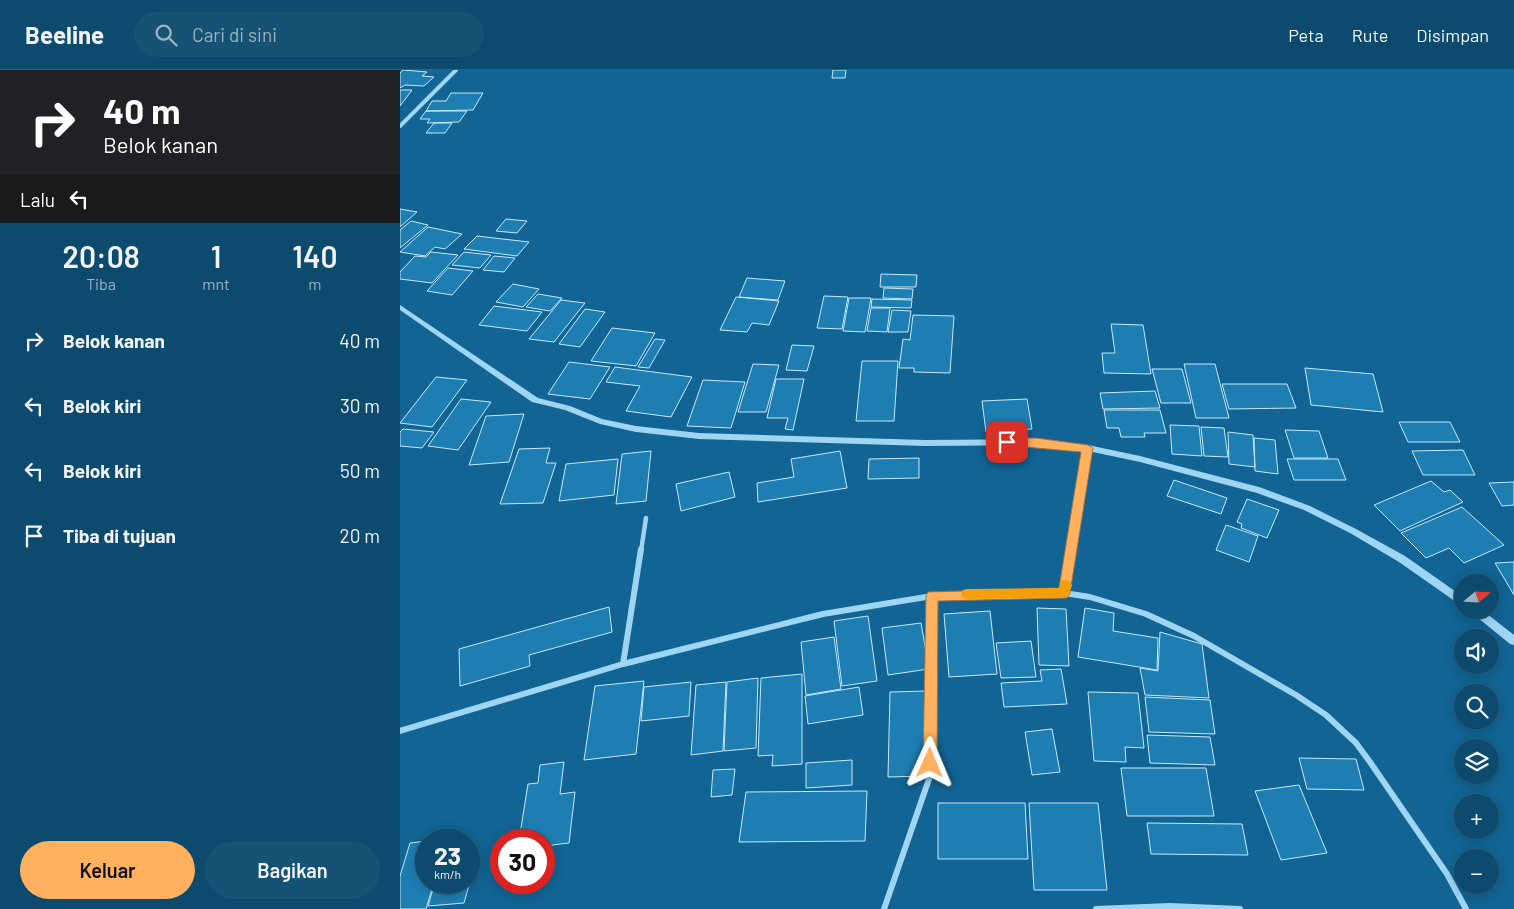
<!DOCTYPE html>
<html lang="id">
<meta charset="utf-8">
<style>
:root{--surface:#0d4b6e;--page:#165273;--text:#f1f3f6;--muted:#9ab3c2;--line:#2d6381;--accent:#ffb160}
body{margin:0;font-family:Barlow,sans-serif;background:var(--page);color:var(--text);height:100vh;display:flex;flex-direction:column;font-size:19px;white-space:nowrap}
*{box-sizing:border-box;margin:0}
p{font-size:16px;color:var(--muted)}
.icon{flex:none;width:28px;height:28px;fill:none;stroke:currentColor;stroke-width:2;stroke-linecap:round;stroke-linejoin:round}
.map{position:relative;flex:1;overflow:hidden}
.panel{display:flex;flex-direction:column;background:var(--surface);width:400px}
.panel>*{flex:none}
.guide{background:#202124;color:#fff;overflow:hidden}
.needle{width:32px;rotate:71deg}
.controls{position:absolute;left:1054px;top:504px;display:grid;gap:10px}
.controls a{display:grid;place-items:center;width:45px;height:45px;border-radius:50%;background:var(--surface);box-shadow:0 2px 12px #0003,0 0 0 1px var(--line);font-size:25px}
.speed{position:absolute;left:15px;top:759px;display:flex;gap:10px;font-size:25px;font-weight:700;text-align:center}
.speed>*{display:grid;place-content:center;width:65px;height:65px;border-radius:50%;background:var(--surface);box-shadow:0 2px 12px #0003,0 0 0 1px var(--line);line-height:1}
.speed small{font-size:12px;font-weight:400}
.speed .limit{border:8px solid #d22;background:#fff;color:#111}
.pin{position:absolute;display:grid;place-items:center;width:42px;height:42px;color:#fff;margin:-21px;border-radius:10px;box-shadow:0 2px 8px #0006}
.me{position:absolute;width:55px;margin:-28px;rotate:1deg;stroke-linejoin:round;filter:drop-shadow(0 0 4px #0008)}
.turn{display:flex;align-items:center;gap:18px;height:105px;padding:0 20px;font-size:22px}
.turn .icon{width:65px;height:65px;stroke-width:2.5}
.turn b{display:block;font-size:35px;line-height:42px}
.then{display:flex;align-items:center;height:48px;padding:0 20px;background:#0003;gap:10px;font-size:19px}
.eta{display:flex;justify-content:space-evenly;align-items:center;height:85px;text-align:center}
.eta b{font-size:30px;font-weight:600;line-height:35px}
.cta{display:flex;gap:10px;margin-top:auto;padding:10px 20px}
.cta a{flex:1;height:58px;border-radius:30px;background:var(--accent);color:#111;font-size:20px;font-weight:600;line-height:58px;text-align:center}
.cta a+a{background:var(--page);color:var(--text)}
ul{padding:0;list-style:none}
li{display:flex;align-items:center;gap:15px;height:65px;padding:0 20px}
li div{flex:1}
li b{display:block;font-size:19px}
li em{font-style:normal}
header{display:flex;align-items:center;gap:30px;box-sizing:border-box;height:70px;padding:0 25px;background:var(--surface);border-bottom:1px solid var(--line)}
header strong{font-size:24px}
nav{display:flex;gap:28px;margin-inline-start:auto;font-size:18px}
.search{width:350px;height:45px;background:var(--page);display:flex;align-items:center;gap:12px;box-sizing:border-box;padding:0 18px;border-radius:28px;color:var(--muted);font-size:19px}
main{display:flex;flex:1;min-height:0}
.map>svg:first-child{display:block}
.building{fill:#1e7eb2;stroke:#c5eafd}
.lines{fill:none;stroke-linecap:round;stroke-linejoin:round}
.minor-far2{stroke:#9ed5f3;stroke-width:4}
.minor-far1{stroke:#9ed5f3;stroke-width:4.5}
.minor{stroke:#9ed5f3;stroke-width:6}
.tertiary{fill:#9ed5f3;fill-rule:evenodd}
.route{fill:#ffb160;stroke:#a6733e}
.slow{fill:#f59e0b}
</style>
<header>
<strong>Beeline</strong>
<div class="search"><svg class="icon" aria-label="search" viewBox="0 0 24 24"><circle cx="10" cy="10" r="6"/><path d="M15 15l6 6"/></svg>Cari di sini</div>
<nav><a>Peta</a><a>Rute</a><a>Disimpan</a></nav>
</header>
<main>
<section class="panel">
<div class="guide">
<div class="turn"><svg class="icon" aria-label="right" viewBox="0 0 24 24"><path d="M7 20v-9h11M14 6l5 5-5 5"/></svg><div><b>40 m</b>Belok kanan</div></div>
<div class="then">Lalu<svg class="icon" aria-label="left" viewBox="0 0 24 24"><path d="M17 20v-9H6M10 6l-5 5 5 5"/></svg></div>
</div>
<div class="eta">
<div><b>20:08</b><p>Tiba</p></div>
<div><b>1</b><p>mnt</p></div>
<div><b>140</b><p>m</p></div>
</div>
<ul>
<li><svg class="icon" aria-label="right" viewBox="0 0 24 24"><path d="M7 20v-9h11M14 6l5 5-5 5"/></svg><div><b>Belok kanan</b></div><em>40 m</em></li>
<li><svg class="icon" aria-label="left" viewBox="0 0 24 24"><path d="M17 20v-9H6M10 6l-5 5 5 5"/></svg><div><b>Belok kiri</b></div><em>30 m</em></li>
<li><svg class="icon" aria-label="left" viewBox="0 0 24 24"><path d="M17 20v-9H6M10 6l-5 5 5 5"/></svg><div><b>Belok kiri</b></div><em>50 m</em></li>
<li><svg class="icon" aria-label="arrive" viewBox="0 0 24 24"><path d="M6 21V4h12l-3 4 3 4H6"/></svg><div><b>Tiba di tujuan</b></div><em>20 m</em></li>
</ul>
<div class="cta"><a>Keluar</a><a>Bagikan</a></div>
</section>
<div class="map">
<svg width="1114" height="839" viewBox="0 0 1114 839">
<rect width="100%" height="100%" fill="#116493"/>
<!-- building -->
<path class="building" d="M3 0 27 2 22 6 34 7 24 16 5 15 0 18V3Z
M433 0H446L445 8H432Z
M0 20H12L0 36Z
M51 23H83L73 40 26 41 32 31H46Z
M26 41H67L59 52 27 53 30 49H20Z
M34 53H52L45 63H26Z
M0 139 17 142 0 157Z
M106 149 127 151 117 163 96 161Z
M11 151 28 155 0 178V160Z
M28 157 62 164 45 179 35 177 25 186 0 182Z
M77 166 129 172 117 186 64 179Z
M31 182 58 185 32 213 0 209V202L15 186 26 187Z
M64 182 91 185 80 198 52 195Z
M94 186 115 188 104 202 83 200Z
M48 198 73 201 52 225 27 221Z
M481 204 517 205 516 217H480Z
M347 208 385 211 378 230 339 227Z
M113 214 139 219 123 237 96 232Z
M484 218 513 219 512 229 483 228Z
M138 224 162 228 150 241 126 237Z
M424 226 448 227 442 259 417 258Z
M336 227 379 231 369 255 352 253 347 262 320 260Z
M449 228H471L465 262 443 261Z
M472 229 512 230 511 238 471 237Z
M161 230 185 233 154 272 129 269Z
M94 236 142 242 127 261 79 255Z
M471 238H490L487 262 467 261Z
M185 239 205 242 180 277 159 274Z
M492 240 511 241 508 262H488Z
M513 245 554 246 550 303 514 302V298H499L503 269 510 270Z
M711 254 743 255 751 304 704 303 702 283H715Z
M212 258 255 263 236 296 191 291Z
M255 269 265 270 249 298 238 297Z
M392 275 414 276 407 301 386 300Z
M462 291H498L494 351H456Z
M169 292 210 297 190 329 148 324Z
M353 294 379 295 366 342H338Z
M784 294H815L829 348H796Z
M215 297 292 307 271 347 226 341 240 316 206 312Z
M905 298 973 304 983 342 911 335Z
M752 299H782L791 333H761Z
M36 307 67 310 32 357 0 353Z
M376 309H404L393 360 385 359 388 348H367Z
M303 310 345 312 331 358 287 356Z
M822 314H887L896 338 829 339Z
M755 321 760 338 703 339 700 323Z
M61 329 91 332 58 380 28 376Z
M627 329 632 359 586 362 582 331Z
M704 340H760L766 363H744L745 367H721L719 358H707Z
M124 344 109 392 69 395 86 346Z
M999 352H1050L1060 372H1008Z
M770 355 799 356 802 386 772 384Z
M801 357 824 358 828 387 804 386Z
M3 359 34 362 22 378 0 376V362Z
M885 360 919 361 928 388H894Z
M828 362 853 365 855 397 829 394Z
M854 368 875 370 878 404 855 401Z
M150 378 146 393H156L143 433 100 434 119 379Z
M1063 380 1075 405H1023L1012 381Z
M251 381 246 431 216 434 222 384Z
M440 381 447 418 358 432 357 413 394 407 391 389Z
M519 388V408L468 409 469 389Z
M218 389 214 425 159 431 166 394Z
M887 389H938L946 410H894Z
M329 402 335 427 281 441 276 414Z
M774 410 827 428 821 444 767 426Z
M1031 411 1044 422 1050 420 1063 432 1000 461 974 435Z
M1114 412V435L1102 436 1089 413Z
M847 429 879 440 867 468 841 458 842 454 837 452Z
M1062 437 1104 475 1064 493 1049 478 1026 488 1001 463Z
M826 455 858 466 849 492 816 480Z
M1114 492V525L1095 493Z
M209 537 212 562 129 585 130 596 60 616 59 579Z
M637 538 666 539 669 596 639 595Z
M685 538 714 543 713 561 758 568 757 600 678 587Z
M590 541 597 604 549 607 544 544Z
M468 546 477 611 442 616 434 551Z
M521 553 529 599 488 605 482 558Z
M760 562 802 574 809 628 745 625 740 598 758 601Z
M434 567 441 619 406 625 401 572Z
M631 571 636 607 601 608 596 573Z
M661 599 667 634 604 637 601 613 642 611 640 600Z
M402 604V694L372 696 373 685 358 686 361 608Z
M358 608 356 678 324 681 327 612Z
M244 611 236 684 184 690 195 616Z
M291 612 289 646 241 651 244 617Z
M326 612 323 681 291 685 296 615Z
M459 617 463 645 408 654 405 626Z
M527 621V706L488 707 490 622Z
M688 622 738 623 744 678 725 677 726 692 694 691Z
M745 627 810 630 815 664 749 662Z
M652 659 660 702 632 705 625 662Z
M747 665 810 667 815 695 750 693Z
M899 688 956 689 964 720 907 719Z
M452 690V715L406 718V693Z
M164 692 160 724 175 722 169 773 144 776V770H119L128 714 138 713 140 695Z
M721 698H806L814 746H727Z
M335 699 332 725 311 727 313 700Z
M899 715 927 783 881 790 855 721Z
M467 721 465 771 339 772 346 722Z
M538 733H625L628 789H538Z
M629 733H698L707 820H634Z
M747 753 842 754 848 785 751 784Z
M26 771V812H34L26 839H0V806L10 773Z
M69 783H78L64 833 28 836 35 812H69Z"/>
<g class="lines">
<!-- minor-far2 -->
<path class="minor-far2" d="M0 56 56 0"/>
<!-- minor-far1 -->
<path class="minor-far1" d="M241 481 246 448
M671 481 688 378"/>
<!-- minor -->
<path class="minor" d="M664 523 671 479
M223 594 241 479
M0 661 223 594 423 544 532 526 664 523 690 527 746 544 794 566 896 625 926 645 956 673 970 692 1047 804 1066 839
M484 839 529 709 532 526
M696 839 770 836 840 839"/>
<!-- tertiary -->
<path class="tertiary" d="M0 235 138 328 170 336 202 349 236 356 299 363 525 370 636 369 688 375 740 386 859 417 910 436 956 459 1005 486 1062 526V535L1059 534 999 492 950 463 904 440 857 423 740 392 688 381 636 375 525 376 299 369 236 362 200 354 165 340 132 332 0 240Z
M1070 540H1082L1114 565V575L1110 574 1072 543Z"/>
</g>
<!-- route -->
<path class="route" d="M607 368H636L688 375 693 378 670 523 668 527 664 528 538 531 537 693 535 698 530 700 525 698 523 693 526 526 528 522 659 518 681 382 603 375 602 372Z"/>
<!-- slow -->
<path class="slow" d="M665 510 670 511 672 515 668 527 664 528 567 529 563 528 561 524 563 520 567 519 659 518 661 511Z"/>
</svg>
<div class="controls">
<a><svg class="needle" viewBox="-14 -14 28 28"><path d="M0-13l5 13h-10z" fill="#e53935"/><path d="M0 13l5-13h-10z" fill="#9ab3c2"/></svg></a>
<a><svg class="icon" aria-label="sound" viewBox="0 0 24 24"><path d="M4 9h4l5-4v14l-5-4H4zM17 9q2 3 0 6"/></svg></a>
<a><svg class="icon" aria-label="search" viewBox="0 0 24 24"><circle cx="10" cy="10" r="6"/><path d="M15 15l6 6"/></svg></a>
<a><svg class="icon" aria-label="layers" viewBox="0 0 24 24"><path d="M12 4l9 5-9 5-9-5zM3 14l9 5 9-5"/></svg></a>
<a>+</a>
<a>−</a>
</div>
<div class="speed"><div>23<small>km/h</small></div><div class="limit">30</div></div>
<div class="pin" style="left:607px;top:372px;background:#d93025"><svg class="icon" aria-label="arrive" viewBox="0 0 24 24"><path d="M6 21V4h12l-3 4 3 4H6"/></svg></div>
<svg class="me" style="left:530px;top:693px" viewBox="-20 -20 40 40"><path d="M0-17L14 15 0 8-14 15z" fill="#ffb160" stroke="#fff" stroke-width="4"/></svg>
</div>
</main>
